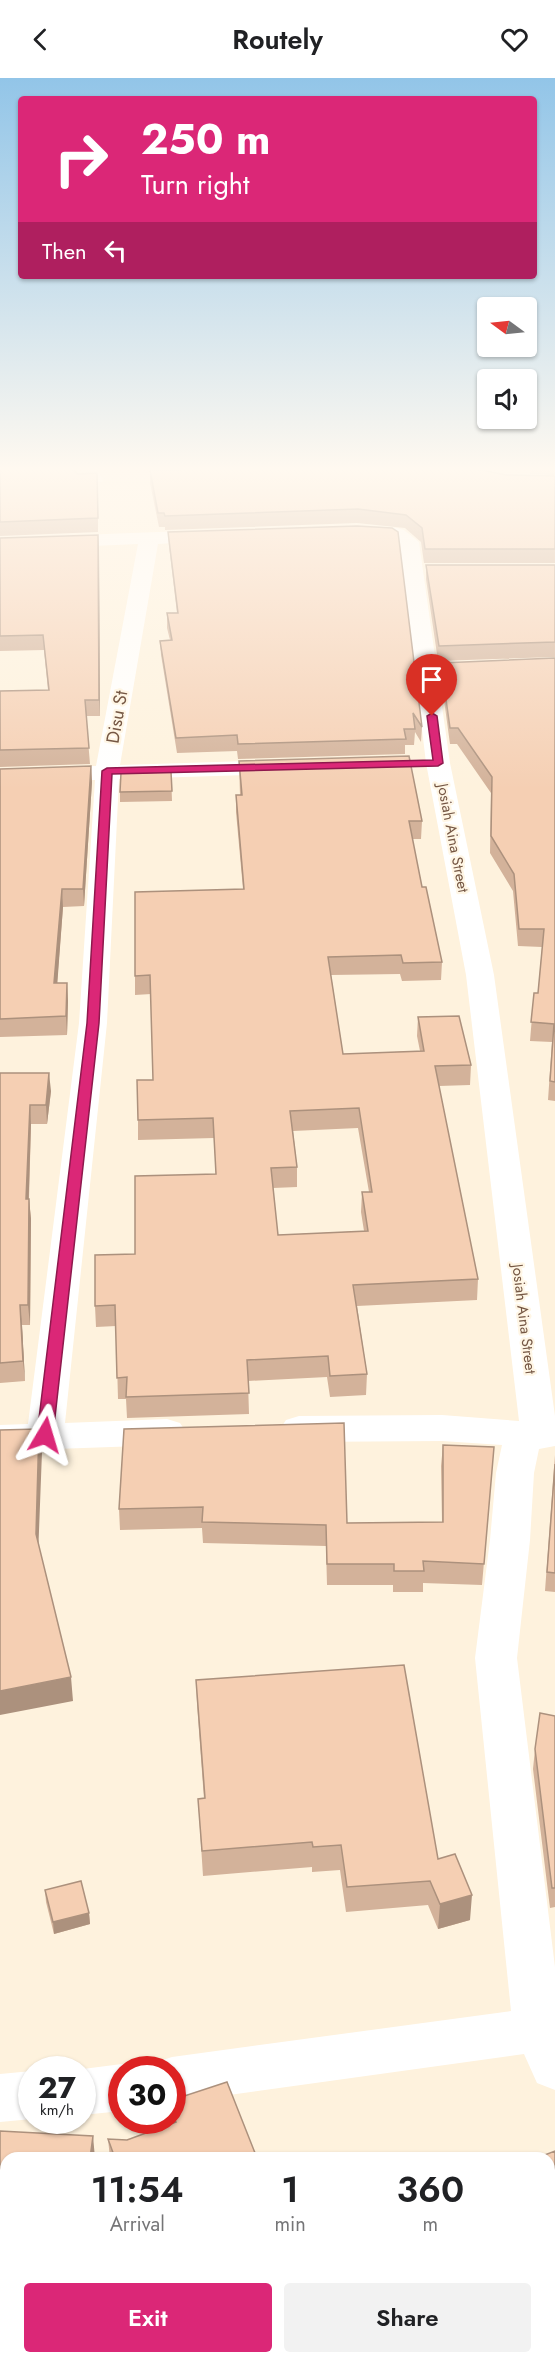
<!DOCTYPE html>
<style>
:root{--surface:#fff;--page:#f2f2f2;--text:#202124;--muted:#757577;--accent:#db2777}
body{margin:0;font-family:Jost,sans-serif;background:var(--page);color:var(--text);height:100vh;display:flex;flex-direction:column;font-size:22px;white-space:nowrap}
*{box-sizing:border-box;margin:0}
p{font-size:20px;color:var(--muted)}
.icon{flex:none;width:33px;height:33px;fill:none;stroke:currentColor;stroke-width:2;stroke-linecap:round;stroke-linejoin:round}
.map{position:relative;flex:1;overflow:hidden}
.side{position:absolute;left:0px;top:2074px;width:555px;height:212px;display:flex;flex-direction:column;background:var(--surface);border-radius:18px 18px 0 0;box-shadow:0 2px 4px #0004}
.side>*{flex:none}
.banner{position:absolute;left:18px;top:18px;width:519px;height:183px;border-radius:6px;box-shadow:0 2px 4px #0004;background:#db2777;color:#fff;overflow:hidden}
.needle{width:39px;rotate:285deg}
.tools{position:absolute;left:477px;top:219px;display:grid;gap:12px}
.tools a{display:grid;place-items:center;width:60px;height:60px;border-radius:6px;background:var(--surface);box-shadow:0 2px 4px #0004;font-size:30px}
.speed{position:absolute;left:18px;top:1978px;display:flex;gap:12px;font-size:30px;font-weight:700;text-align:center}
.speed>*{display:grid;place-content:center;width:78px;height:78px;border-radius:50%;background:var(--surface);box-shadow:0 2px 4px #0004;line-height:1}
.speed small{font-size:15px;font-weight:400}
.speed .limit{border:9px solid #d22;background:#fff;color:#111}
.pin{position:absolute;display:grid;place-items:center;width:51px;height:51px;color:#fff;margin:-62px -26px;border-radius:50% 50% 50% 0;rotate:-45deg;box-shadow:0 0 6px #0007}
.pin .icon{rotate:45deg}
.me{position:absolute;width:66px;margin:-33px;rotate:7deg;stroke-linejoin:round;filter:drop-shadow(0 0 4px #0008)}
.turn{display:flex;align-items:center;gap:21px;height:126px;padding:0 24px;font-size:27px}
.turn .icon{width:78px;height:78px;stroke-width:2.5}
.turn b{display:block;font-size:42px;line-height:51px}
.then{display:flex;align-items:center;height:57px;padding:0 24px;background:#0003;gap:12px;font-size:22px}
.eta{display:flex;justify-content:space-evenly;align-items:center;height:102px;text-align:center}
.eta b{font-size:36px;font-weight:600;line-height:42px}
.button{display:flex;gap:12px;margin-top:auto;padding:12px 24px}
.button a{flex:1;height:69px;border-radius:6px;background:var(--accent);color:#fff;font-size:24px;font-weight:600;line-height:69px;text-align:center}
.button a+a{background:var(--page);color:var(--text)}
header{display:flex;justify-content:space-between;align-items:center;height:78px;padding:0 24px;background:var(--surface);font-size:27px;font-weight:600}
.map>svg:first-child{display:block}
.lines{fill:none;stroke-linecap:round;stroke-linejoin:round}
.service{fill:#fff;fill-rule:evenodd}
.minor{fill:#fff;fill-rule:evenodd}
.wall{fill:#d3b29a;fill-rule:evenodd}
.shaded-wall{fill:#ac917d}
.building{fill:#f5cfb3;stroke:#ac917d;stroke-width:1.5;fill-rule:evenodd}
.route{fill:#db2777;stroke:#8e194d;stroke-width:1.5}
.labels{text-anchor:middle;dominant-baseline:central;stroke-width:4.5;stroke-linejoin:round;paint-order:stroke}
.far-street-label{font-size:15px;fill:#755744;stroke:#fff6e5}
.street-label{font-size:18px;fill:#755744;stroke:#fff6e5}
</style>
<header><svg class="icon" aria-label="back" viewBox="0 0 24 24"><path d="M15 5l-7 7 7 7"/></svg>Routely<svg class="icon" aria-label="heart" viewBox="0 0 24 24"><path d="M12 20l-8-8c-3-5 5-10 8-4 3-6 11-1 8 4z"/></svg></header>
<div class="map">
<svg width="555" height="2285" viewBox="0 0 555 2285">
<rect width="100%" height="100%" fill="#fef2dd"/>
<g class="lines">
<!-- service -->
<path class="service" d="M87 391H97L103 402 102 404H94Z"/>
<!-- minor -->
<path class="minor" d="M354 448 397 450 404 452 419 464 450 685 494 897 555 1338V1368L539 1371 534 1395 530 1462 517 1580 555 1889V2012L537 2005 524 1976 172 2025V1992H151L154 1985 172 1979 511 1933 475 1580 490 1462 496 1395 502 1367 442 1363 299 1364 286 1360 280 1351 286 1342 299 1338 442 1337 519 1343 466 897 426 685 400 466 392 461 347 458 345 454 347 450Z
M212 452 219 454 221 458 219 462 158 466 120 687 283 682 291 684 295 689 291 694 283 696 119 701 107 945 65 1345 167 1341 180 1345 186 1354 180 1363 167 1367 0 1373V1347L28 1346 79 945 95 702 0 705V691L96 688 138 466 0 472V460Z
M122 1986 139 1992H122V2033L82 2037V1992H75Z
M32 1993V2041L0 2044V1996Z"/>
</g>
<!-- wall -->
<path class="wall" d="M0 391 78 396 98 409V454L0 458Z
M178 391H477L506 397 555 398V485H424L421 464 405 450 357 445 165 452V449H159L150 405V392H178Z
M530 391H555V397L530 396Z
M357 448 422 649 421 664 415 654 414 667H405V676L238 681 237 673 177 675 161 577 160 563 170 562 167 550V535H177L169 468 168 454Z
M0 460 99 471 100 638H86L90 686 0 689V613L48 612 44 572 0 573Z
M426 487H555V579L438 583 426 501Z
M555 580V1023L548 1022 552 964 530 963 534 915H538L542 869 518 868 513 813 490 775 491 715 457 666H450L441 600V585Z
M239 683 422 743 421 761H412L422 809 442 884 441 902 402 903 400 896 331 897 343 976 420 973 417 958 418 939 471 987 470 1007 439 1008 478 1201 477 1222 357 1228 367 1296 366 1317 330 1319 327 1299 248 1303 249 1336 127 1340 126 1321H118L116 1248 96 1249 95 1228 135 1176 216 1096 214 1060 138 1062V1042L153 1002 151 916 135 917V898L243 811 236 734V717H240ZM358 1050 369 1114H362L361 1134 364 1153 278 1157 273 1110 297 1109V1089L293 1053Z
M91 688 92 704 84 828 63 829 57 905H67L68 923 67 957 0 959V691Z
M171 694 172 723 120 724V714Z
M0 995 51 1013 47 1046H31L29 1121 31 1141 30 1247H22L25 1303 0 1305Z
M124 1351 347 1445 442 1444 441 1388 443 1367 494 1369 482 1507 423 1505V1514H393V1507H327L326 1468 203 1465 202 1450 120 1452 119 1431Z
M555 1377V1514L545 1513Z
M196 1602 438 1781 470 1842 438 1851 428 1827 346 1834 340 1792 312 1794V1789L203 1798 198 1721H204L197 1626Z
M555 1638V1829L550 1830 533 1691 535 1671Z
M45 1812 89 1835 90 1846 54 1856 46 1824Z
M172 2022 257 2080H110L108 2061 127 2062 170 2046 169 2043H172Z
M0 2053 6 2280H146V2285H0Z
M555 2073V2219L549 2206V2080Z"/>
<!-- shaded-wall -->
<path class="shaded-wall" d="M98 457 99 471 100 638 99 622Z
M91 688 92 704 84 828 83 811Z
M62 811 63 829 56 923 54 905Z
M67 905 68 923 67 957 66 938Z
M49 995 51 1013 47 1046 46 1027Z
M30 1027 31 1046 28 1141 26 1121Z
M29 1121 31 1141 30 1247 28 1227Z
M20 1227 22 1247 25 1303 23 1283Z
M39 1351 42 1374 38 1479 36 1456Z
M71 1599 73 1623 0 1637V1613Z
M472 1817 470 1842 438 1851 440 1826Z
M89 1835 90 1846 54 1856 53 1844Z
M93 2058 95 2080H90Z
M143 2280H146V2285H143Z"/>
<!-- building -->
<path class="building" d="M0 391H73L78 396 97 395 98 440 0 444Z
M181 391H477L506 397 555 398V471H425L422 450 406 437 358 431 165 438 164 435H158L150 392H181Z
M357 448 392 450 398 454 422 649 413 635 415 651H404L406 661 238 666 237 657 176 660 160 563 172 562 167 535H178L168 454Z
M98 457 99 622H85L89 670 0 672V613L49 612 43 557 0 558V460Z
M426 487H555V564L439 568Z
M555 580V1004L550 1003 554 946 531 944 534 915H538L544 851H519L514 796 491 758 492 699 458 650H450L441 585Z
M409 678 422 743H409L422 809H426L442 884 403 885 401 877 328 879 343 976 424 973 418 939 459 938 471 987 435 988 478 1201 353 1207 367 1296 330 1298 328 1278 247 1282 249 1315 126 1319 127 1299 117 1300 115 1227 95 1228V1177L135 1176V1098L216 1096 213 1040 138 1042 137 1002H153L150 897 135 898V814L244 811 236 717H242L239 683ZM359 1030 372 1114H362L368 1153 278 1157 271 1090 297 1089 290 1033Z
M91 688 83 811H62L54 905H67L66 938 0 941V691Z
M171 694 172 713 120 714 121 695Z
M0 995H49L46 1027H30L26 1121H29L28 1227H20L23 1283 0 1285Z
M344 1345 347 1445 443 1444V1367L494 1369 484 1486 423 1483 424 1493H394V1486H327L326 1447 202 1444 203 1429 119 1431 124 1351Z
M39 1351 36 1456 71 1599 0 1613V1352Z
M555 1386V1495L547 1494Z
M404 1587 438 1781 455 1776 472 1817 440 1826 430 1803 347 1809 341 1767 313 1769 312 1764 202 1773 198 1721 205 1720 196 1602Z
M540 1635 555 1638V1810H552L535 1671Z
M81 1803 89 1835 53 1844 45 1812Z
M227 2004 257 2080H115L108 2061 127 2062 176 2044 172 2036V2022Z
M0 2053 93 2058 90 2080H6V2280H143V2283H0Z
M555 2073V2191L549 2179V2080H537Z"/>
<!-- sky -->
<linearGradient id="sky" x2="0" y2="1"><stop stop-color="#92c5e8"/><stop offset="0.55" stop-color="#fff9f0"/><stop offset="1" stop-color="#fff9f0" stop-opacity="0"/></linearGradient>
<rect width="555" height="711" fill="url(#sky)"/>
<!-- route -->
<path class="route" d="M432 635 437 638 443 685 438 688 112 696 99 945 53 1357 50 1361H40L37 1357 87 945 102 693 107 690 433 682 427 638Z"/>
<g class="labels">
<!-- far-street labels -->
<g class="far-street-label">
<text transform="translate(453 760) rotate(79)">Josiah Aina Street</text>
<text transform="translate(524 1241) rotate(83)">Josiah Aina Street</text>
</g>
<!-- street labels -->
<g class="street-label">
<text transform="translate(117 639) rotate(-80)">Disu St</text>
</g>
</g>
</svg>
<div class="tools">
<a><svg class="needle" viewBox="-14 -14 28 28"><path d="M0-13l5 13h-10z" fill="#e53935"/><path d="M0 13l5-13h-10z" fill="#757577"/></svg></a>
<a><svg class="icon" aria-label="sound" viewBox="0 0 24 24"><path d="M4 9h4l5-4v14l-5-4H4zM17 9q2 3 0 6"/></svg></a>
</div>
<div class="speed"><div>27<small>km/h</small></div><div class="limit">30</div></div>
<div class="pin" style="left:432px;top:638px;background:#d93025"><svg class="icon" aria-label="arrive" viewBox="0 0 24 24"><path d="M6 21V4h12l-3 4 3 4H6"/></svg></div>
<svg class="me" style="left:45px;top:1357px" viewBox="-20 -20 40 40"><path d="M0-17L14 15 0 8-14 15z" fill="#db2777" stroke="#fff" stroke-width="4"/></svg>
<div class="banner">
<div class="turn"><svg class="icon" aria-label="right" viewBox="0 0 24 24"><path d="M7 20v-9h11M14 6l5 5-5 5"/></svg><div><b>250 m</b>Turn right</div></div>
<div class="then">Then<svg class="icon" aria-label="left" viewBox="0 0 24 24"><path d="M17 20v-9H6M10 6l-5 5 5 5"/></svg></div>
</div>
<section class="side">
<div class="eta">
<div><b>11:54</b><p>Arrival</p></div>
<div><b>1</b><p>min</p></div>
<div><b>360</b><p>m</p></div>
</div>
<div class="button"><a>Exit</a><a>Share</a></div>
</section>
</div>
